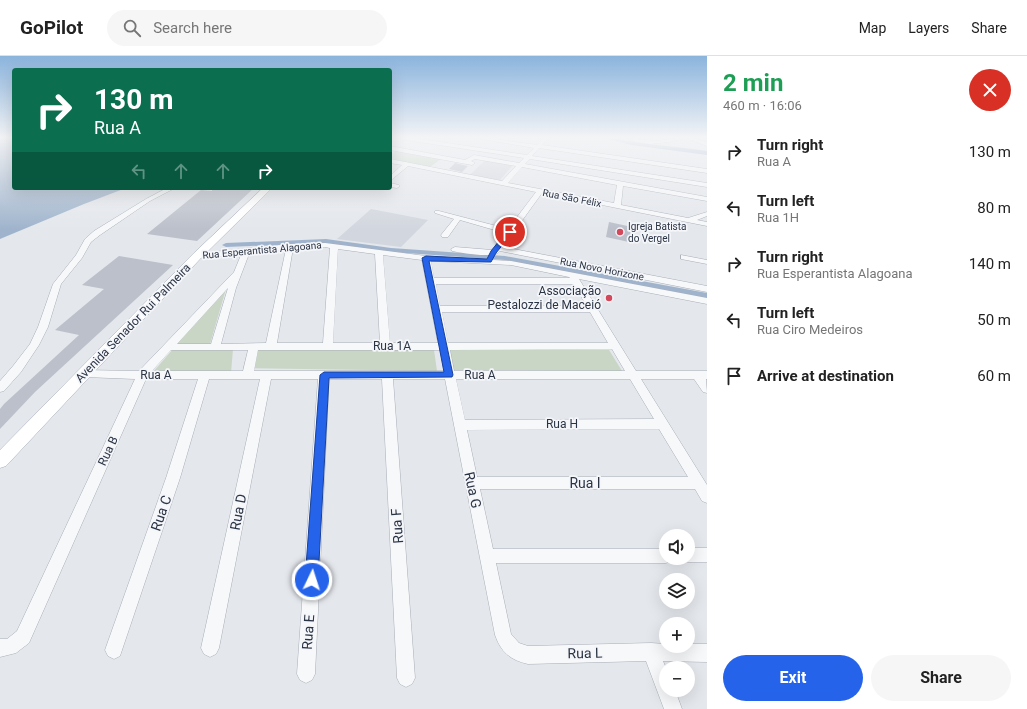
<!DOCTYPE html>
<meta charset="utf-8">
<style>
:root{--surface:#fff;--page:#f6f6f6;--text:#222;--muted:#767676;--line:#e0e0e0;--accent:#2563eb}
body{margin:0;font-family:Roboto,sans-serif;background:var(--page);color:var(--text);height:100vh;display:flex;flex-direction:column;font-size:15px;white-space:nowrap}
*{box-sizing:border-box;margin:0}
p{font-size:13px;color:var(--muted)}
.icon{flex:none;width:22px;height:22px;fill:none;stroke:currentColor;stroke-width:2;stroke-linecap:round;stroke-linejoin:round}
.map{position:relative;flex:1;overflow:hidden}
.side{display:flex;flex-direction:column;background:var(--surface);width:320px}
.side>*{flex:none}
.top-card{position:absolute;left:12px;top:12px;width:380px;height:122px;border-radius:4px;box-shadow:0 4px 16px #0002;background:#0b6e4f;color:#fff;overflow:hidden}
.buttons{position:absolute;left:659px;top:473px;display:grid;gap:8px}
.buttons a{display:grid;place-items:center;width:36px;height:36px;border-radius:50%;background:var(--surface);box-shadow:0 4px 16px #0002;font-size:20px}
.pin{position:absolute;display:grid;place-items:center;width:34px;height:34px;color:#fff;margin:-17px;border:2px solid #fff;border-radius:50%;box-shadow:0 1px 4px #0007}
.me{position:absolute;width:44px;margin:-22px;rotate:4deg;stroke-linejoin:round;filter:drop-shadow(0 0 3px #0008)}
.turn{display:flex;align-items:center;gap:14px;height:84px;padding:0 16px;font-size:18px}
.turn .icon{width:52px;height:52px;stroke-width:2.5}
.turn b{display:block;font-size:28px;line-height:34px}
.lanes{display:flex;align-items:center;height:38px;padding:0 16px;background:#0003;justify-content:center;gap:20px;direction:ltr}
.lanes .off{opacity:.35}
.round{display:grid;place-items:center;flex:none;width:42px;height:42px;border-radius:21px;background:var(--page)}
.summary{display:flex;align-items:center;justify-content:space-between;height:68px;padding:0 16px}
h1{font-size:24px;font-weight:700;line-height:30px;color:#1e9e55}
.cta{display:flex;gap:8px;margin-top:auto;padding:8px 16px}
.cta a{flex:1;height:46px;border-radius:24px;background:var(--accent);color:#fff;font-size:16px;font-weight:700;line-height:46px;text-align:center}
.cta a+a{background:var(--page);color:var(--text)}
ul{padding:0;list-style:none}
li{display:flex;align-items:center;gap:12px;height:56px;padding:0 16px}
li div{flex:1}
li b{display:block;font-size:15px}
li em{font-style:normal}
header{display:flex;align-items:center;gap:24px;box-sizing:border-box;height:56px;padding:0 20px;background:var(--surface);border-bottom:1px solid var(--line)}
header strong{font-size:19px}
nav{display:flex;gap:22px;margin-inline-start:auto;font-size:14px}
.search{width:280px;height:36px;background:var(--page);display:flex;align-items:center;gap:10px;box-sizing:border-box;padding:0 14px;border-radius:22px;color:var(--muted);font-size:15px}
main{display:flex;flex:1;min-height:0}
.map>svg:first-child{display:block}
.built{fill:#d2d6de}
.green{fill:#c9d6c5}
.water{fill:#9fb4cc}
.lines{fill:none;stroke-linecap:round;stroke-linejoin:round}
.canal{fill:#9fb4cc;fill-rule:evenodd}
.building{fill:#bbc0ca}
.minor-casing{stroke:#a9aeb7;stroke-width:1}
.major-casing{stroke:#a3abb8;stroke-width:1}
.minor{fill:#f7f8fa;fill-rule:evenodd}
.major{fill:#fff;fill-rule:evenodd}
.route{fill:#2563eb;stroke:#184099}
.poi-dot{fill:#d1495b;stroke:#f4f6f9;stroke-width:1.5}
.labels{text-anchor:middle;dominant-baseline:central;stroke-width:3.5;stroke-linejoin:round;paint-order:stroke}
.far-street-label{font-size:10px;fill:#2b3445;stroke:#f4f6f9}
.far-poi-label{font-size:10px;fill:#2b3445;stroke:#f4f6f9;text-anchor:start}
.poi-label{font-size:12px;fill:#2b3445;stroke:#f4f6f9;text-anchor:end}
.street-label{font-size:12px;fill:#2b3445;stroke:#f4f6f9}
.near-street-label{font-size:14px;fill:#2b3445;stroke:#f4f6f9}
</style>
<header>
<strong>GoPilot</strong>
<div class="search"><svg class="icon" aria-label="search" viewBox="0 0 24 24"><circle cx="10" cy="10" r="6"/><path d="M15 15l6 6"/></svg>Search here</div>
<nav><a>Map</a><a>Layers</a><a>Share</a></nav>
</header>
<main>
<div class="map">
<svg width="707" height="653" viewBox="0 0 707 653">
<rect width="100%" height="100%" fill="#e4e7ec"/>
<!-- built -->
<path class="built" d="M485 104 513 109 500 124 470 119Z
M371 153 428 164 401 191 337 183Z"/>
<!-- green -->
<path class="green" d="M397 95 441 103 430 111 390 103V99Z
M226 233 210 288H173Z
M173 293H233L231 317 154 315Z
M248 294H434L437 315 243 312Z
M447 294H609L622 315 452 314Z"/>
<!-- water -->
<path class="water" d="M0 82H14V132H126L84 148 0 183Z"/>
<g class="lines">
<!-- canal -->
<path class="canal" d="M604 82C614 81 625 85 635 86 659 90 683 91 707 95V99L631 89Z
M326 183 391 192 505 200 707 237V243L505 204 391 196 326 187 226 191 222 189 226 187Z"/>
</g>
<!-- building -->
<path class="building" d="M455 107 468 110 462 116 449 113Z
M212 132H254L197 185 147 178 201 134 212 135Z
M609 166 632 171 629 186 606 181Z
M119 200 173 209 35 336 0 373V353L4 348 79 279 55 274 104 233 82 229Z"/>
<g class="lines">
<!-- minor casing -->
<g class="minor-casing">
<path id="minor" d="M404 82H414L527 99 534 92 476 82H487L537 89 543 82H548L542 89 707 113V117L539 92 532 100 707 127V131L530 103 525 108 707 141V145L623 130 621 149 688 162 707 156V160L697 164 707 166V170L542 137 503 191 707 230V236L500 195C494 203 462 197 452 195L451 193 455 191 492 194 505 177 460 164 448 181H442L441 179 454 163 435 157V155H439L508 173 536 136 408 110 390 125V120L402 109 390 107V103L502 125 516 110 475 103 471 105 475 107 472 109 390 94V90L465 104 474 99 519 107 524 102 406 84ZM522 111 617 129 614 147 508 127Z
M626 82 656 85 677 82H692L707 86V90L686 82 669 86 650 88 636 86Z
M390 127 399 129 400 130 397 132 390 131Z
M167 132H175L150 145 100 179 91 186 82 202 61 228 48 271 39 289 21 316 4 335 0 336V325L13 310 30 288 38 271 53 228 76 199 85 183 94 175 146 143Z
M325 187 426 200 511 205 707 242V248L579 223 636 315H707V323H706L707 337 703 336 694 323H641L707 429V447L702 445 695 433H480L493 493H666V502H673L671 505 666 507H496L511 578 519 587 528 590 651 587 666 588V590H688V588H707V606L663 605 666 612V634H675L682 653H664L646 605 528 608C510 604 501 596 495 579L445 323H393L415 622 412 628 406 631 400 628 397 622 382 323H329L315 618 312 624 306 627 300 624 297 618 318 323H271L219 592 216 598 210 601 204 598 201 592 260 323H209L180 422 120 600 114 603 108 600 105 594 166 422 198 323H146L29 587 16 597 0 601V583H7L17 575 135 323 85 321 81 320 80 317 81 314 139 315 234 216 241 199 197 202H194V198L290 188ZM325 191 330 192 323 287H277L293 192ZM286 193 266 287 221 288 236 232 249 198ZM338 193 375 198 380 287H333ZM383 199 422 204 438 287H390ZM431 205 511 209 569 221 570 222H434ZM436 228H573L587 250H440ZM228 232 211 288H177ZM442 256H590L608 287H448ZM612 293 625 315H454L450 294ZM171 294H248L243 315H152ZM258 294H440L444 315H254ZM456 323H630L654 363 465 364ZM659 373 688 421H477L467 374Z
M681 199 707 204V208L681 203Z
M688 492H707V506H688L683 504 682 502H688Z"/>
</g>
<!-- major casing -->
<g class="major-casing">
<path id="major" d="M263 132H272L201 202 6 410 0 412V394L193 198Z"/>
</g>
<!-- minor -->
<use href="#minor" class="minor"/>
<!-- major -->
<use href="#major" class="major"/>
</g>
<!-- sky -->
<linearGradient id="sky" x2="0" y2="1"><stop stop-color="#8bb4dd"/><stop offset="0.47" stop-color="#f3f4f6"/><stop offset="1" stop-color="#f3f4f6" stop-opacity="0"/></linearGradient>
<rect width="707" height="173" fill="url(#sky)"/>
<!-- route -->
<path class="route" d="M508 174 513 176 496 197 491 206 429 205 453 319 452 321 329 322 318 524 316 528 312 530 307 528 305 524 320 319 324 316H444L422 202 426 200 487 203 491 195Z"/>
<!-- markers -->
<g class="poi-dot">
<circle cx="620" cy="176" r="4"/>
<circle cx="609" cy="242" r="4"/>
</g>
<g class="labels">
<!-- far-street labels -->
<g class="far-street-label">
<text transform="translate(572 142) rotate(11)">Rua São Félix</text>
<text transform="translate(262 194) rotate(-5)">Rua Esperantista Alagoana</text>
<text transform="translate(602 213) rotate(11)">Rua Novo Horizone</text>
</g>
<!-- far-poi labels -->
<g class="far-poi-label">
<text x="628" y="170">Igreja Batista<tspan x="628" dy="12">do Vergel</tspan></text>
</g>
<!-- poi labels -->
<g class="poi-label">
<text x="601" y="235">Associação<tspan x="601" dy="14">Pestalozzi de Maceió</tspan></text>
</g>
<!-- street labels -->
<g class="street-label">
<text transform="translate(133 267) rotate(-46)">Avenida Senador Rui Palmeira</text>
<text x="392" y="290">Rua 1A</text>
<text x="156" y="319">Rua A</text>
<text x="480" y="319">Rua A</text>
<text x="562" y="368">Rua H</text>
<text transform="translate(108 395) rotate(-65)">Rua B</text>
</g>
<!-- near-street labels -->
<g class="near-street-label">
<text x="585" y="427">Rua I</text>
<text transform="translate(473 434) rotate(78)">Rua G</text>
<text transform="translate(238 456) rotate(-79)">Rua D</text>
<text transform="translate(161 457) rotate(-71)">Rua C</text>
<text transform="translate(397 470) rotate(-94)">Rua F</text>
<text transform="translate(308 576) rotate(-86)">Rua E</text>
<text transform="translate(585 597) rotate(-1)">Rua L</text>
</g>
</g>
</svg>
<div class="buttons">
<a><svg class="icon" aria-label="sound" viewBox="0 0 24 24"><path d="M4 9h4l5-4v14l-5-4H4zM17 9q2 3 0 6"/></svg></a>
<a><svg class="icon" aria-label="layers" viewBox="0 0 24 24"><path d="M12 4l9 5-9 5-9-5zM3 14l9 5 9-5"/></svg></a>
<a>+</a>
<a>−</a>
</div>
<div class="pin" style="left:510px;top:176px;background:#d93025"><svg class="icon" aria-label="arrive" viewBox="0 0 24 24"><path d="M6 21V4h12l-3 4 3 4H6"/></svg></div>
<svg class="me" style="left:312px;top:524px" viewBox="-20 -20 40 40"><circle r="17" fill="#2563eb" stroke="#fff" stroke-width="3"/><path d="M0-11L8 9 0 5-8 9z" fill="#fff"/></svg>
<div class="top-card">
<div class="turn"><svg class="icon" aria-label="right" viewBox="0 0 24 24"><path d="M7 20v-9h11M14 6l5 5-5 5"/></svg><div><b>130 m</b>Rua A</div></div>
<div class="lanes"><svg class="icon off" aria-label="left" viewBox="0 0 24 24"><path d="M17 20v-9H6M10 6l-5 5 5 5"/></svg><svg class="icon off" aria-label="ahead" viewBox="0 0 24 24"><path d="M12 20V5M6 11l6-6 6 6"/></svg><svg class="icon off" aria-label="ahead" viewBox="0 0 24 24"><path d="M12 20V5M6 11l6-6 6 6"/></svg><svg class="icon" aria-label="right" viewBox="0 0 24 24"><path d="M7 20v-9h11M14 6l5 5-5 5"/></svg></div>
</div>
</div>
<section class="side">
<div class="summary"><div><h1>2 min</h1><p>460 m · 16:06</p></div><a class="round" style="background:#d93025;color:#fff"><svg class="icon" aria-label="close" viewBox="0 0 24 24"><path d="M6 6l12 12M18 6L6 18"/></svg></a></div>
<ul>
<li><svg class="icon" aria-label="right" viewBox="0 0 24 24"><path d="M7 20v-9h11M14 6l5 5-5 5"/></svg><div><b>Turn right</b><p>Rua A</p></div><em>130 m</em></li>
<li><svg class="icon" aria-label="left" viewBox="0 0 24 24"><path d="M17 20v-9H6M10 6l-5 5 5 5"/></svg><div><b>Turn left</b><p>Rua 1H</p></div><em>80 m</em></li>
<li><svg class="icon" aria-label="right" viewBox="0 0 24 24"><path d="M7 20v-9h11M14 6l5 5-5 5"/></svg><div><b>Turn right</b><p>Rua Esperantista Alagoana</p></div><em>140 m</em></li>
<li><svg class="icon" aria-label="left" viewBox="0 0 24 24"><path d="M17 20v-9H6M10 6l-5 5 5 5"/></svg><div><b>Turn left</b><p>Rua Ciro Medeiros</p></div><em>50 m</em></li>
<li><svg class="icon" aria-label="arrive" viewBox="0 0 24 24"><path d="M6 21V4h12l-3 4 3 4H6"/></svg><div><b>Arrive at destination</b></div><em>60 m</em></li>
</ul>
<div class="cta"><a>Exit</a><a>Share</a></div>
</section>
</main>
